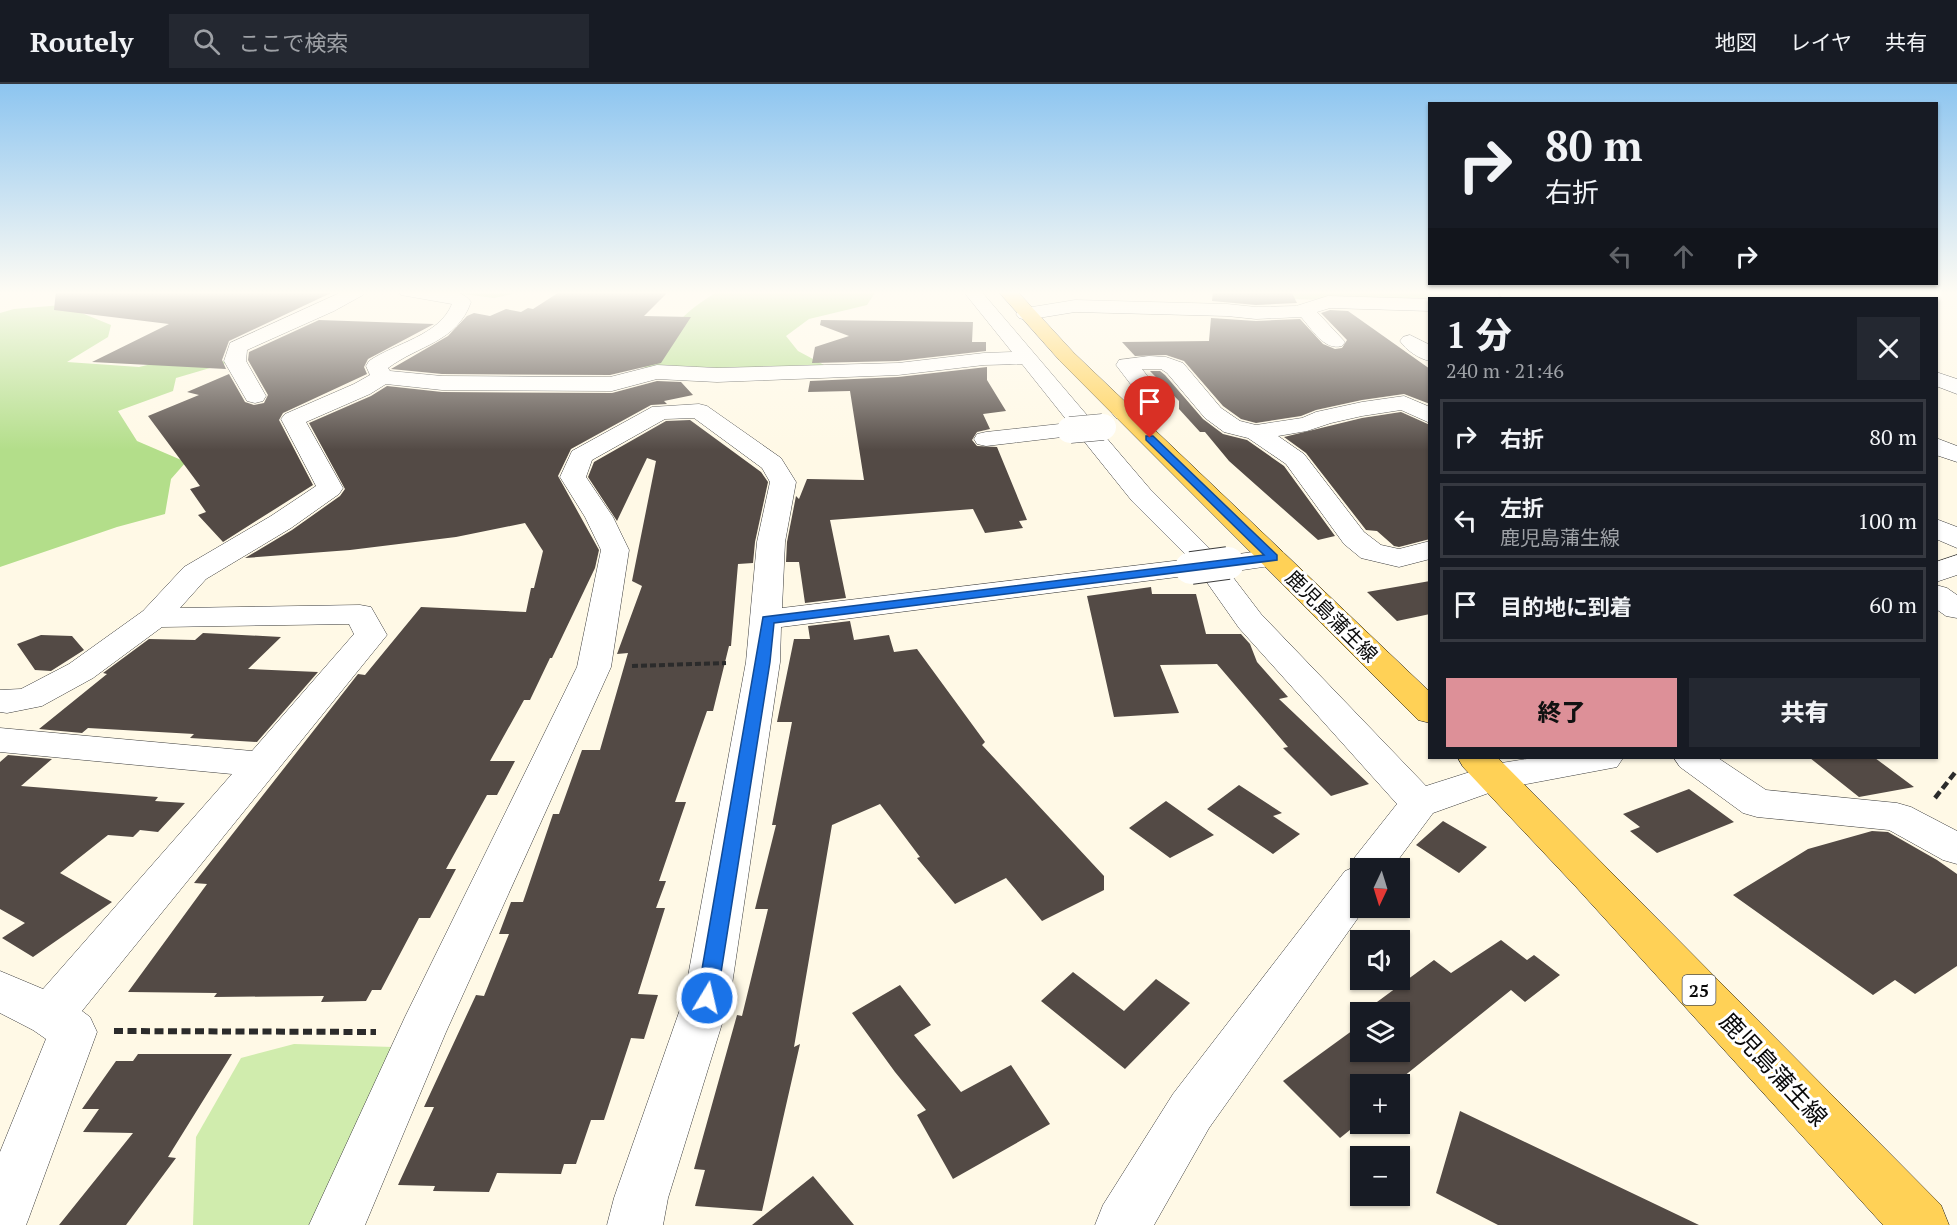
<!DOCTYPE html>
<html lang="ja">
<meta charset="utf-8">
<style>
:root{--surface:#171b24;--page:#242831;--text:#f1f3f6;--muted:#9ea1a6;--line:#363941;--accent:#dd9098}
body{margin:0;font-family:"PT Serif","Noto Sans JP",serif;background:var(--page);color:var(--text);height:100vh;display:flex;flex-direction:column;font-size:22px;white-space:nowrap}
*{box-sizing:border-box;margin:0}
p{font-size:20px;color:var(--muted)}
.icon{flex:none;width:33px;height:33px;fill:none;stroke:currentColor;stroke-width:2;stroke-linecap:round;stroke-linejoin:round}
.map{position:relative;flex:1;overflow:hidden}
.panel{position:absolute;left:1428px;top:213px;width:510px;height:462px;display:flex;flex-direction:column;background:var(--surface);border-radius:0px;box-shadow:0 2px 4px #0004}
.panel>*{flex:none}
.guide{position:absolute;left:1428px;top:18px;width:510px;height:183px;border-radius:0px;box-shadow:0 2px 4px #0004;background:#171b24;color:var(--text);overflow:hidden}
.needle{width:39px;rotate:184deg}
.buttons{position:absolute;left:1350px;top:774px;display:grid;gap:12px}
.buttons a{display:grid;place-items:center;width:60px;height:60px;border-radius:0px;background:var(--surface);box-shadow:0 2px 4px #0004;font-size:30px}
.pin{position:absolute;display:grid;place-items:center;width:51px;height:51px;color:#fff;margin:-62px -26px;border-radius:50% 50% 50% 0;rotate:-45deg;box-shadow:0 0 6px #0007}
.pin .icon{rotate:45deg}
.me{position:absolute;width:66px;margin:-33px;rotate:9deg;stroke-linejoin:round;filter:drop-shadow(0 0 4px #0008)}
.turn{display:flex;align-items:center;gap:21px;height:126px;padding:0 18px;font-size:27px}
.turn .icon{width:78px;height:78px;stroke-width:2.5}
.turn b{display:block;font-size:42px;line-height:51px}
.lanes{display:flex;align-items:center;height:57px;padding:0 18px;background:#0003;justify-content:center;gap:30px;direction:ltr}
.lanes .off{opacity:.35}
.round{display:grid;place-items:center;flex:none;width:63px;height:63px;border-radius:0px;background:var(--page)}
.overview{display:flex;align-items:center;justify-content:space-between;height:102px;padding:0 18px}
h1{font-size:36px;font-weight:800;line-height:45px}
.cta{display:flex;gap:12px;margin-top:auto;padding:12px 18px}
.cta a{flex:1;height:69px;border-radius:0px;background:var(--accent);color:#111;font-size:24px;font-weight:800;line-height:69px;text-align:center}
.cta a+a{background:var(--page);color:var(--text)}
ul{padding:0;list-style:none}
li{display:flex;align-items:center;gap:18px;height:75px;margin:0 12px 9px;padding:0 6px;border:3px solid var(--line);border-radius:0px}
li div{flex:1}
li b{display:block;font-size:22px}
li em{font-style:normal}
header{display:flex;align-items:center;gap:36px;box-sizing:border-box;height:84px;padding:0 30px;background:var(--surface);border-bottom:2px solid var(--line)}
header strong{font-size:28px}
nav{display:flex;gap:33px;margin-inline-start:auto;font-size:21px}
.search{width:420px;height:54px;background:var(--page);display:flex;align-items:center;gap:15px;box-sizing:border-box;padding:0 21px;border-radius:0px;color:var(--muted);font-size:22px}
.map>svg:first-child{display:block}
.green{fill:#d0ecad}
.forest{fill:#b3de8a}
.building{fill:#534a45}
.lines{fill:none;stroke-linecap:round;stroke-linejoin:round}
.minor-casing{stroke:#3c3c3c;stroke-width:1}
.major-casing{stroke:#1a1a1a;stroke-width:1}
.path-far3{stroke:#2b2b2b;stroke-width:2;stroke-dasharray:4 1.5;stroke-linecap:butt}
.path-far2{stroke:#2b2b2b;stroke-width:4;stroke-dasharray:6 3;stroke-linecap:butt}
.path-far1{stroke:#2b2b2b;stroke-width:4.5;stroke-dasharray:8 4;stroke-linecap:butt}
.path{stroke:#2b2b2b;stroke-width:6;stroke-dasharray:9 4.5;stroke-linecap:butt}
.minor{fill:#fff;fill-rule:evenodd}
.major{fill:#ffd156;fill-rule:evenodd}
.minor-bridge-far1-casing{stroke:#3c3c3c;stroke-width:27;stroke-linecap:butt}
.minor-bridge-casing{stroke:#3c3c3c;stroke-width:34;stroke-linecap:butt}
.minor-bridge-far1{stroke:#fff;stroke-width:26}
.minor-bridge{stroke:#fff;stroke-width:32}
.route{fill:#1a73e8;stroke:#114b97;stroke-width:1.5}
.labels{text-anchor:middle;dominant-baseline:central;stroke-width:6;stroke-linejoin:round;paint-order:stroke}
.shield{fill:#fff;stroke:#535353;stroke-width:1.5}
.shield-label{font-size:18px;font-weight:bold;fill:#090909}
.street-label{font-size:20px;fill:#090909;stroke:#fff}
.near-street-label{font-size:24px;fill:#090909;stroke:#fff}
</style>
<header>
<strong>Routely</strong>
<div class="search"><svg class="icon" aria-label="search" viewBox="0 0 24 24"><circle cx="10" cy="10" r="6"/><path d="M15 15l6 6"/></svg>ここで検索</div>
<nav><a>地図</a><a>レイヤ</a><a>共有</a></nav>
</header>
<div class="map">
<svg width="1957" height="1141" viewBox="0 0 1957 1141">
<rect width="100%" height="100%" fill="#fff9e6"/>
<!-- green -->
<path class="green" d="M294 960 393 963 312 1141H193L196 1053 241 974Z"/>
<!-- forest -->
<path class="forest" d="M438 207H526L494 214Z
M719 207H876L867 221 809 235 786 252 798 267 826 282 717 291 640 283C665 251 683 227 719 207Z
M1276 207H1498C1429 220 1361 216 1289 215Z
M62 221 111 241 108 253 67 278 139 283 202 268 227 279 176 294 173 307 118 327 137 357 186 378 171 395 165 430 117 443 0 483V229L14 225Z"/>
<!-- building -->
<path class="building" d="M56 207H293L333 208 229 257 222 276 226 285 92 278 169 240 54 226Z
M561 207H669L644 232 691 233 661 279 610 291 442 290 391 285 448 252 467 232 474 229 490 232 506 225 521 228 528 224 533 225Z
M1213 207 1292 209 1297 219 1256 221 1212 217Z
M1330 226 1348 227 1430 285V320L1404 310 1362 316 1316 326 1301 332 1256 339 1241 335 1223 322 1184 277 1166 271 1135 272 1122 258 1209 257 1211 234 1256 237 1300 235 1323 260 1335 265 1342 264 1347 256 1321 229Z
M319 236 434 240 368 275 364 283 367 290 283 329 279 336 313 401 223 458 198 431 206 428 190 405 200 402 148 332 199 311 187 308 229 290 245 318 254 321 264 319 268 311 248 276 249 268Z
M821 236 973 238 972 258H986V267L898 277 812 279 815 263 849 252 820 241Z
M987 283V296L1006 327 983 330 990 345 977 348 972 356 977 362 997 363 1027 436 1019 437 1023 444 985 449 973 425 830 436 846 514 805 519 799 478H786L787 458 796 412 799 415 807 395 864 396 850 307 808 308 810 297 898 293Z
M1150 287H1160L1165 291 1203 335 1223 350 1247 356 1284 382 1335 452 1318 456 1229 377 1205 348H1200L1179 325V317Z
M657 297 681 298 693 311 664 317 667 320 651 321 571 365 558 392 599 466 595 484 552 574H550L530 616H524L490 677H515L497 711H487L446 785H456L430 834H419L381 906H372L366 917 321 918 324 912 214 913 217 909 128 908 207 800 194 799 358 590 365 591 421 523 526 528 531 504H534L543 467 525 439 456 453 350 466 245 474 292 446 340 412 345 405 309 339 371 312 387 302 442 308 612 309Z
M1401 328 1430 341V455L1399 463 1394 462 1377 447 1366 446 1306 369 1284 353 1362 334Z
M690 336 761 388 768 398 755 458 753 479 738 480 731 562H729L713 627H707L675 718H686L659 797H666L656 824H665L638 910 658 911 644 955 631 954 604 1036H591L576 1080H564L561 1090 497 1089 489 1108 433 1107 435 1102 398 1101 434 1023H424L476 911 484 912 509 850H499L511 818H523L553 730H559L582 666H600L628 569 617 570 642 502 632 497 656 377 647 374 617 437 588 393 594 378 666 337Z
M1430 497V530L1397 537 1367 508Z
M1151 503 1152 510H1196L1206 550H1241L1250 560 1257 578 1288 613 1279 615 1369 700 1331 712 1283 664 1288 663 1217 580 1160 581 1179 629 1114 633 1087 512Z
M850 537 854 556 889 551 894 568 917 565 985 658 982 661 1104 792V806L1042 837 1006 794 955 820 917 774 920 773 880 720 832 741 794 963 800 960 762 1127 695 1122 705 1086 694 1085 737 931 742 932 768 825H755L776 741H772L792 638H777L794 555H810L808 542Z
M203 549 281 553 248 585 318 588 257 658 190 654 194 650 88 644 82 649 39 645 107 590 103 589 149 555 195 556Z
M41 551 72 552 84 566 51 587 35 586 17 560Z
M8 671 52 675 21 702 158 713 155 717 185 719 158 748 140 746 133 753 108 751 60 789 112 818 33 873 2 854 25 839 0 825V678Z
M1810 674H1875L1914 703 1859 713Z
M1239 701 1282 729 1273 732 1300 750 1273 770 1207 725Z
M1689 705 1734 738 1657 769 1630 747 1640 743 1623 730Z
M1166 717 1214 751 1170 774 1129 744Z
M1443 737 1487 763 1459 789 1416 761Z
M1872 747 1888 748 1937 776 1957 790V882L1915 910 1895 896 1873 911 1733 811 1808 765Z
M1501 856 1527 876 1534 871 1560 891 1525 918 1511 906 1398 997 1407 1001 1400 1007V1000H1360V1038L1340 1054 1283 997 1360 941V968H1400V928H1378L1384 924 1377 918 1434 876 1451 889Z
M1073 888 1124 927 1156 895 1190 919 1125 985 1041 917Z
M900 901 931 941 914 951 961 1008 1011 981 1050 1040 953 1095 917 1031 926 1026 895 988 852 929Z
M138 970H232L168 1073 176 1074 126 1141H59L133 1049 83 1048 99 1025H82L116 977H133Z
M1460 1027 1699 1141H1498L1436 1109Z
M813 1092 854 1141H752Z"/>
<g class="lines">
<!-- minor casing -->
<g class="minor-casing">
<path id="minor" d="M344 207H365L363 211 334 227 247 266 246 277 266 312 263 317 255 319 247 317 224 277 230 259Z
M399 207C418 205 459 200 471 218 457 258 419 261 388 284L390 287 442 292 610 293 657 281 717 284 898 279 984 269 1012 268 963 207H981L1150 405 1218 473 1273 465 1283 468 1288 474 1283 480 1229 488 1261 530 1426 702 1495 680 1533 674H1623L1617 683 1500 705 1433 729 1392 784H1360V824H1365L1209 1044 1154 1141H1095L1103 1121 1173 1010 1345 787 1350 785 1355 773 1397 720 1239 544 1201 490 781 543 780 578 730 914 668 1114 663 1141H607L614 1114 684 914 746 578 757 458 770 398 762 384 694 334 665 335 592 376 586 393 613 433 629 466 611 583 446 948 365 1141H309L405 933 577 583 601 466 585 433 560 393 572 367 652 323 699 320 707 322 781 374 796 398 785 458 782 524 1190 475 1132 417 1079 351 986 362 977 360 974 355 977 350 986 348 1069 339 1022 280 984 281 898 291 717 298 657 295 612 307 442 306 386 300 370 310 306 338 343 404 339 410 291 444 206 495 180 524 360 521 371 523 387 551 82 927 90 933 97 948 28 1136 26 1141H0V1068L46 955 33 946 0 929V887L43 905 232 690 0 668V644L252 667 354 550 349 540 162 543 93 594 42 622 7 629 0 628V606L21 605 69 580 143 527 184 483 271 432 316 402 281 335 285 330 354 300 370 291 366 282 369 277C395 259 439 252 452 220L401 211Z
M1328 212 1430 215V227L1330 224 1317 228 1345 258 1342 262C1324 267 1312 245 1301 233L1256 235 1227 232 1075 228 1026 236 1019 234 1016 230 1019 226 1026 224 1075 216 1227 220 1256 223 1296 222Z
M1410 251 1430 261V277C1419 275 1406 266 1400 257L1403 253Z
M1149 272 1166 273 1183 279 1221 324 1240 337 1256 341 1302 334 1316 328 1362 318 1404 312 1430 323V339L1401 326 1362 332 1331 339 1307 347 1278 352 1304 370 1364 448 1381 461 1399 465 1430 457V475L1399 483 1361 474 1344 460 1286 380 1248 354 1224 348 1205 334 1167 289 1161 285H1142L1165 315 1155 328 1124 336 1116 334 1112 329 1116 324 1139 318 1142 315 1116 281 1119 276Z
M1936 288 1957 295V310L1936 302Z
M1936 354 1957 362V378L1936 371Z
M1936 435 1957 443V464L1936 455Z
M1957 471V491L1936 498V478Z
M1936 501 1947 504 1957 511V534L1946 532 1936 525Z
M1674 674H1718L1766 706 1897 719 1911 723 1957 747V780L1943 776 1889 746 1757 733 1743 729 1680 683Z"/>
</g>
<!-- major casing -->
<g class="major-casing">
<path id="major" d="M998 207H1017L1074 269 1430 608V639L1418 636 1060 277Z
M1458 674H1498L1941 1121 1949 1141H1883L1576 803 1463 683Z"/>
</g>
<!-- path-far3 -->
<path class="path-far3" d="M1498 207 1501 214"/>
<!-- path-far2 -->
<path class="path-far2" d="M632 582 726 579"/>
<!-- path-far1 -->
<path class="path-far1" d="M1935 714 1957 686"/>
<!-- path -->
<path class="path" d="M114 947 376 948"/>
<!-- minor -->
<use href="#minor" class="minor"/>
<!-- major -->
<use href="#major" class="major"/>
<!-- minor-bridge-far1 casing -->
<g class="minor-bridge-far1-casing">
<path id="minor-bridge-far1" d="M1070 346 1103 343"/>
</g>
<!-- minor-bridge casing -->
<g class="minor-bridge-casing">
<path id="minor-bridge" d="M1191 484 1228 479"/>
</g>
<!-- minor-bridge-far1 -->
<use href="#minor-bridge-far1" class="minor-bridge-far1"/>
<!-- minor-bridge -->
<use href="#minor-bridge" class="minor-bridge"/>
</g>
<!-- sky -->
<linearGradient id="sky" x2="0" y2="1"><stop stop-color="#8dc5f0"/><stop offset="0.57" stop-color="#fffcf4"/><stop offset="1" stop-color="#fffcf4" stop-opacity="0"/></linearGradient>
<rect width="1957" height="366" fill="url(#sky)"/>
<!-- route -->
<path class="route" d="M1146 352H1153L1277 471V476L774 539 770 578 717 914 714 920 707 922 700 920 697 914 763 533 1264 471 1146 356Z"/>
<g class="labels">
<!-- shield labels -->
<rect class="shield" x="1682.5" y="891" width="33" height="30" rx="4.5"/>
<g class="shield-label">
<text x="1699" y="906">25</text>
</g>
<!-- street labels -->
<g class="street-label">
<text transform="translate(1332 532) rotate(45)">鹿児島蒲生線</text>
</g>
<!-- near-street labels -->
<g class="near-street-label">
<text transform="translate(1774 985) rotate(47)">鹿児島蒲生線</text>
</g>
</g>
</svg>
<div class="buttons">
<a><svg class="needle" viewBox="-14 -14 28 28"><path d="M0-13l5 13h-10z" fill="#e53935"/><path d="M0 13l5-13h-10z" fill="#9ea1a6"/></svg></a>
<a><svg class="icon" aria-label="sound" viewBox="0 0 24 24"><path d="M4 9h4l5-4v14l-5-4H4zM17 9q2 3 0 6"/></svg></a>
<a><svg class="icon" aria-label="layers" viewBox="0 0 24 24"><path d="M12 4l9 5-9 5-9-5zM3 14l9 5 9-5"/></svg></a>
<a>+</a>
<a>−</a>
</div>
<div class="pin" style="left:1150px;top:354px;background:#d93025"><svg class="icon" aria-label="arrive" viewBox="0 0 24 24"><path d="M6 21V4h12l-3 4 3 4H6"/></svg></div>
<svg class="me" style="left:707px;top:914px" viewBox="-20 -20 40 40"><circle r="17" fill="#1a73e8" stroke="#fff" stroke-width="3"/><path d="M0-11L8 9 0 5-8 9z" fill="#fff"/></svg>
<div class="guide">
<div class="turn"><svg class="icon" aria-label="right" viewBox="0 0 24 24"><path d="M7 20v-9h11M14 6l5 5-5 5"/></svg><div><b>80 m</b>右折</div></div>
<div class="lanes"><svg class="icon off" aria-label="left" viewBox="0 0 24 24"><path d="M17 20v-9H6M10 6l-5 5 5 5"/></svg><svg class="icon off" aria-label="ahead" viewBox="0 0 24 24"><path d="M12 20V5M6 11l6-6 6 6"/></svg><svg class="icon" aria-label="right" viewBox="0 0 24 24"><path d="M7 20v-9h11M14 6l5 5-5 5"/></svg></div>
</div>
<section class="panel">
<div class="overview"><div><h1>1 分</h1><p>240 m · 21:46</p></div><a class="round"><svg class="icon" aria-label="close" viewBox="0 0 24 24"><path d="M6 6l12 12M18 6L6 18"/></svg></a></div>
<ul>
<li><svg class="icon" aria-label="right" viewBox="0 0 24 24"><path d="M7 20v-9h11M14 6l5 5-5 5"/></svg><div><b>右折</b></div><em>80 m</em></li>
<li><svg class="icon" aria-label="left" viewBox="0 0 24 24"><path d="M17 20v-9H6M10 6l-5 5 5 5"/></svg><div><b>左折</b><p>鹿児島蒲生線</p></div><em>100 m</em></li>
<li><svg class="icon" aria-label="arrive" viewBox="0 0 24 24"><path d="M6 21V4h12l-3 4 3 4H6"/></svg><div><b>目的地に到着</b></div><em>60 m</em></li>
</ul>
<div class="cta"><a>終了</a><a>共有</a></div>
</section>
</div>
